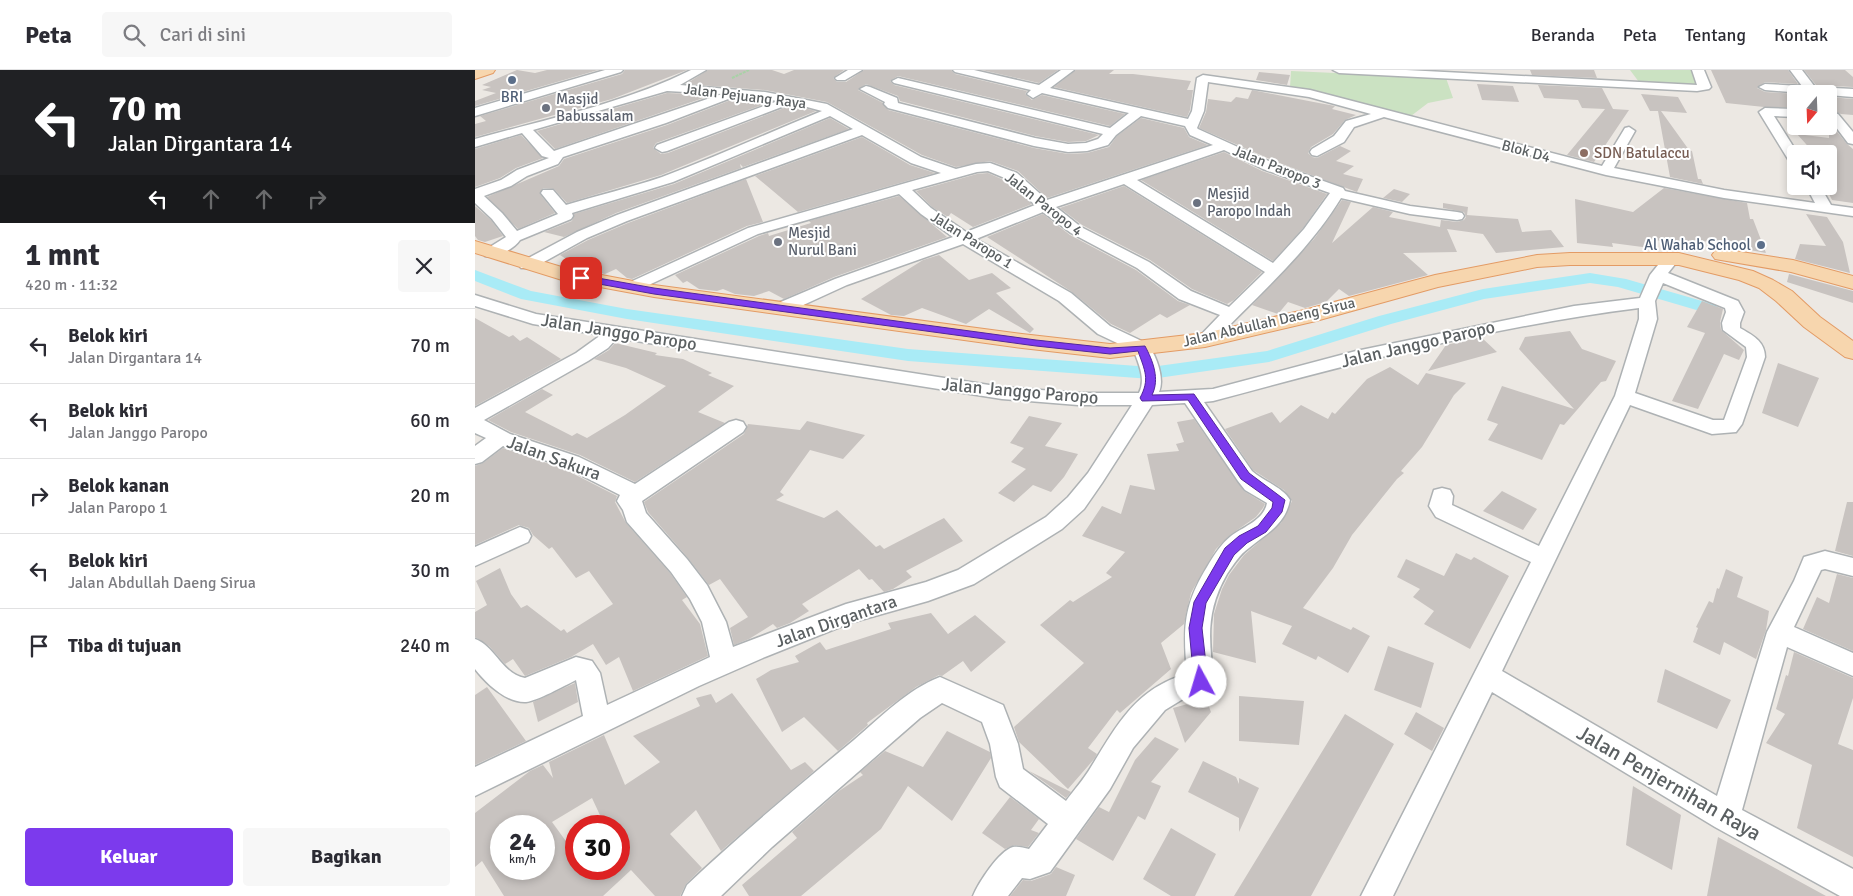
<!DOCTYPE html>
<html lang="id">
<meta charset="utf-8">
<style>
:root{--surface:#fff;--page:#f7f7f7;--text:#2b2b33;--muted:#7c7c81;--line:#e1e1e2;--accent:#7c3aed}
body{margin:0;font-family:Signika,sans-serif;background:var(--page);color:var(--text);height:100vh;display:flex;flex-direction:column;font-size:19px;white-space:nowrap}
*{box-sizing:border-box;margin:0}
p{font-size:16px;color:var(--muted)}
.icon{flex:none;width:28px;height:28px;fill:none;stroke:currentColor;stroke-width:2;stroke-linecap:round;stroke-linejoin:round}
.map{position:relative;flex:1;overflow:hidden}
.details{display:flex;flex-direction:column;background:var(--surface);width:475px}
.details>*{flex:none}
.top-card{background:#202124;color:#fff;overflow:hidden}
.needle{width:32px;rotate:199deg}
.buttons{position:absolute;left:1312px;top:15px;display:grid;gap:10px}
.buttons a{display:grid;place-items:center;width:50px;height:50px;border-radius:5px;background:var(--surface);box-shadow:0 2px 8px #0003;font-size:25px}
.speed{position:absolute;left:15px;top:745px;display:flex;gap:10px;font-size:25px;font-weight:700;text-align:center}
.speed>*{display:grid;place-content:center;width:65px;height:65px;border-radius:50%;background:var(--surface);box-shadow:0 2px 8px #0003;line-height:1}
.speed small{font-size:12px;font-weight:400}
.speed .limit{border:8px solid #d22;background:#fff;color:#111}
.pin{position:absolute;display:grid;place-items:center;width:42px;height:42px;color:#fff;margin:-21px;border-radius:10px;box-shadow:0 2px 8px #0006}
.me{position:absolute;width:55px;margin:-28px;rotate:354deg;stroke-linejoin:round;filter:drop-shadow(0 0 4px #0008)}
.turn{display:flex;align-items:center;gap:18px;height:105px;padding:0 25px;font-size:22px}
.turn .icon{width:65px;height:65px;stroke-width:2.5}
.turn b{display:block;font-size:35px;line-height:42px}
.lanes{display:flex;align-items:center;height:48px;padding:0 25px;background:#0003;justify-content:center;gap:25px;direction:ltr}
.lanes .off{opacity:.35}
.round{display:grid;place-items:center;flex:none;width:52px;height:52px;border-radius:5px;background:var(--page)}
.headline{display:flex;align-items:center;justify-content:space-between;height:85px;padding:0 25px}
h1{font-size:30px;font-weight:700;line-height:38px}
.button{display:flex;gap:10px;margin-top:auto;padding:10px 25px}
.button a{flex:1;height:58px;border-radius:5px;background:var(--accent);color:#fff;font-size:20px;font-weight:700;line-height:58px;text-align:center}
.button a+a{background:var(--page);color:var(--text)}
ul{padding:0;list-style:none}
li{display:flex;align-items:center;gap:15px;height:75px;padding:0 25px;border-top:1px solid var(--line)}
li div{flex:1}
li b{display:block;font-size:19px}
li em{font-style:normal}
header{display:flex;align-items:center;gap:30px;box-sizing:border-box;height:70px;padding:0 25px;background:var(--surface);border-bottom:1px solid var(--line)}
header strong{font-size:24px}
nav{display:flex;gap:28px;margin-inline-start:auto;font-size:18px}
.search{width:350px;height:45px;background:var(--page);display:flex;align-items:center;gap:12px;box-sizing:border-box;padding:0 18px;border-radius:5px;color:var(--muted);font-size:19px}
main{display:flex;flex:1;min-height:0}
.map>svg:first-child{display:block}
.green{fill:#cbe2c2}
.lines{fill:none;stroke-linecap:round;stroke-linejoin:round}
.canal{fill:#a9ebf6;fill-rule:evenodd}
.building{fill:#c8c3c0;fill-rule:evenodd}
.minor-casing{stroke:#aeb2b4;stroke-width:3}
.major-casing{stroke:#e39b65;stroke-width:2}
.path{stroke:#a8d2a6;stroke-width:2;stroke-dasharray:3 1;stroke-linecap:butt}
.minor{fill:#fff;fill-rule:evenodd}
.major{fill:#f7d6ae;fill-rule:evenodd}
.route{fill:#7c3aed;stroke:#51269a}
.service-dot{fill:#5c6f8a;stroke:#fff;stroke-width:2}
.worship-dot{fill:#6b7280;stroke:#fff;stroke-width:2}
.education-dot{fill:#8d6e63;stroke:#fff;stroke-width:2}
.labels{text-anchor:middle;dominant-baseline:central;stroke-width:4;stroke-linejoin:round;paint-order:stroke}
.far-street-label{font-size:15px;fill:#5b6062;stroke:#fff}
.far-service-label{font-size:15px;fill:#4e5e75;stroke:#fff}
.far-worship-label{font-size:15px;fill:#5b616d;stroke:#fff;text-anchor:start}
.far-education-label{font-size:15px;fill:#785e54;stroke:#fff;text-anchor:start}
.street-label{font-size:18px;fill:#5b6062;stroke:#fff}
.near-street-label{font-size:21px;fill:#5b6062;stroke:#fff}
</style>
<header>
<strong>Peta</strong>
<div class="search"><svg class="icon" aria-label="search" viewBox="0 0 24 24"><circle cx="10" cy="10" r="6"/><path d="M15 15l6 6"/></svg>Cari di sini</div>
<nav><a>Beranda</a><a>Peta</a><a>Tentang</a><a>Kontak</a></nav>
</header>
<main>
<section class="details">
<div class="top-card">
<div class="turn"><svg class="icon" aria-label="left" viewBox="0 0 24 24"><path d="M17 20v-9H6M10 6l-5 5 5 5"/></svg><div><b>70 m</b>Jalan Dirgantara 14</div></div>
<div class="lanes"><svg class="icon" aria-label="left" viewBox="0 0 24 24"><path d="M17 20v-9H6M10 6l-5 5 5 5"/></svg><svg class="icon off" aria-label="ahead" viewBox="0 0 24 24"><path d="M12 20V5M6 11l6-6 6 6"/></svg><svg class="icon off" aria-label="ahead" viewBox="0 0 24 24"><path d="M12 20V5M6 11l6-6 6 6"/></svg><svg class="icon off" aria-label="right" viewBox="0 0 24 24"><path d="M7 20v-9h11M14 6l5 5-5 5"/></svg></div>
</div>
<div class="headline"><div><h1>1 mnt</h1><p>420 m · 11:32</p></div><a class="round"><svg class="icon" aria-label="close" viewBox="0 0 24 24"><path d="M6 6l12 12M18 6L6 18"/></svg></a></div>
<ul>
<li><svg class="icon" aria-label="left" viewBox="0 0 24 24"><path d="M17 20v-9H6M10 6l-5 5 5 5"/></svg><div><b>Belok kiri</b><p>Jalan Dirgantara 14</p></div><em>70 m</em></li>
<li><svg class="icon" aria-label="left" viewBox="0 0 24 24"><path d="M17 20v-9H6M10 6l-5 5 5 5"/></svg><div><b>Belok kiri</b><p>Jalan Janggo Paropo</p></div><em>60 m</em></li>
<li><svg class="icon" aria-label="right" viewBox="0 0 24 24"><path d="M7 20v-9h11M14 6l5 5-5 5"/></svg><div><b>Belok kanan</b><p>Jalan Paropo 1</p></div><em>20 m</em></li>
<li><svg class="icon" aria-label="left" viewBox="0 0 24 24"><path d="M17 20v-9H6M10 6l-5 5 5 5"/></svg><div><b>Belok kiri</b><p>Jalan Abdullah Daeng Sirua</p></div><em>30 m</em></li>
<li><svg class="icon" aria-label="arrive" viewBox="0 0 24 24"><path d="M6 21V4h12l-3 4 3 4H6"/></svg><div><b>Tiba di tujuan</b></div><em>240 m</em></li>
</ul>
<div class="button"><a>Keluar</a><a>Bagikan</a></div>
</section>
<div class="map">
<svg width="1378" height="826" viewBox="0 0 1378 826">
<rect width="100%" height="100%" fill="#ece8e3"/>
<!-- green -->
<path class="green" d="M1155 0H1218L1226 15 1164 12Z
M816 1 971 8 978 28 953 33 936 46 920 45 815 18Z"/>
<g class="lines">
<!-- canal -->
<path class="canal" d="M0 200 56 221 152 239 433 279 676 297 792 281 904 246 1008 219 1115 203 1151 209 1241 235 1243 239 1241 243 1235 244 1143 217 1115 213 1009 229 916 254 794 292 676 309 433 291 152 249 46 229 0 211Z"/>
</g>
<!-- building -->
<path class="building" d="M42 0 60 3 72 0H123L0 36V31L21 23 7 20 16 17 7 15Z
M150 0H212L137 29 0 67V54L11 51 5 46 147 4Z
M233 0H297L309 4 319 0H369L358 8 362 12H371L389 0H476L480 4 552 21 550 24 557 30 567 25 650 44 635 56 423 6 415 11 419 15 624 65 611 71 593 72 560 66 425 31 423 26 391 14 383 20 408 33 413 40 559 78 593 84 612 83 634 77 642 66 666 48 709 58 714 67 733 75 572 128 543 101 515 91 481 97 447 85 352 32 290 20 211 14Z
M507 0H583L564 13Z
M601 0H639L634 4H658L716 11 712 20H718L715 40 712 47 579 17Z
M1055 0H1119L1122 8 1057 5Z
M1236 0H1313L1323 14 1290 12 1282 18 1290 22 1321 24V37H1289L1251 33Z
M1329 0H1370L1378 7V17L1341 15Z
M784 2 815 5 812 15 781 10Z
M1002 14 1038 16 1044 32 1007 30Z
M1063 15 1127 18 1138 39 1154 40 1119 92 1092 85 1130 39 1107 38 1103 30 1069 28Z
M777 20 844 33 860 36 857 39 881 45 870 50 858 64 836 77 833 83 837 87 842 88 865 76 876 81 861 91 879 96 868 104 888 109 882 122 799 91 724 58 731 42 733 29 756 32 761 27 773 29Z
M192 23 237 25 80 79 62 61Z
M1166 24 1203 27 1212 43 1186 41 1214 80 1217 81 1223 109H1226L1228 114 1195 107 1183 41H1175Z
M1354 27 1378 29V45L1366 44 1359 41 1354 43Z
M261 28 295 32 181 73 178 78 186 84 193 83 317 35 341 41 186 105 92 133 79 119 68 118 65 124 80 143 43 159 12 127 84 96 89 89 192 55Z
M355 48 374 59 268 97 265 94 266 98 141 143 89 167 69 162 97 151 99 144 199 114Z
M1354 52 1372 74 1378 79V133L1357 130 1354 124V84L1339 83 1322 64 1354 68Z
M46 65 68 88 41 98 25 108 0 117V79Z
M387 67 435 95 460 103 323 142 280 106Z
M749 82 787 101 852 124 828 158 798 191 666 110Z
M513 103 531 111 557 134 498 157 476 143 473 147 457 137 441 121 502 104Z
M271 109 288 152 272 156 157 209 152 208 141 199 130 204 108 200 85 185 113 170 153 153Z
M649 116 787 202 759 230 752 234 717 219 675 190 607 155 585 138Z
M1189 118 1272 133 1275 149H1278L1291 183 1264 178 1263 176 1220 170 1221 176 1173 169 1175 178 1137 173 1138 177 1102 173 1100 129 1158 142Z
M919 119 935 124 927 132 908 128Z
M424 126 472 167 359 207 309 229 294 221 279 226 260 224 248 219 242 221 224 219 212 211 208 213 200 205 284 166 293 163 294 166 336 153 334 151Z
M867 130 876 132 857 173 898 137 918 142 914 147 965 157 966 150 982 152 989 150 991 147 989 142 968 138V133L993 137 992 145 1043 149 1047 162 1076 160 1089 177 1021 183 1008 164 972 159 982 182 928 183 953 205 874 226 864 219 851 232 830 238 813 232 803 244 777 235 839 169Z
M0 136 16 150 28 166 10 172 3 170 0 166Z
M568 144 595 165 661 200 703 231 715 235 692 248 685 244 655 263 636 254 597 222 512 167Z
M1331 144 1352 147 1368 172 1375 203 1320 189 1325 174 1351 176Z
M464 185 494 210 517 203 536 218 521 223 559 259 555 263 514 239 491 254 447 238 429 246 416 245 386 229 448 190Z
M1314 204 1378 221V233L1312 212Z
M1227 231 1248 239 1245 252 1246 260 1269 280 1264 290 1249 284 1223 339 1197 331 1230 263 1212 257Z
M0 248 34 267 38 265 45 271 52 267 86 289 0 336Z
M1095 261 1107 279 1141 291 1131 311 1126 312 1089 355 1085 354 1067 390 1013 370 1023 354 1012 350 1027 316 1099 339 1044 279 1050 267Z
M1006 267 1022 282 953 301 971 275Z
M140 273 182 283 180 285 208 289 237 303 233 305 259 316 223 342 250 353 160 412 105 385 36 362 13 350 67 319 78 325 50 342 97 366 102 363 112 368 150 345 191 316 151 298 119 289 134 280Z
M1303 293 1344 308 1323 357 1287 343Z
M915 297 943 315 951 303 991 313 979 325 947 377 926 401 929 403 922 409 877 465 858 498 828 538 876 560 878 557 895 566 873 603 843 586 841 590 807 574 817 556 776 541 781 593 738 582 739 544 747 519 754 505 769 485 806 453 817 431 809 420 778 400 750 359 797 342 805 353 826 335 853 349 857 342 860 344 892 309Z
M554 346 587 353 570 376 603 384 589 407 576 422 558 415 539 432 523 423 551 399 536 392 549 378 535 373Z
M719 349 769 421 790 434 788 438 781 447 755 465 741 479 716 523 709 554 686 573 696 599 645 643 642 640 613 678 622 684 620 688 593 719 544 672 539 657 609 593 565 555 595 530 598 532 637 507 631 503 650 482 607 466 627 436 646 444 655 415 680 420 672 384 704 381 701 374 709 372 702 352Z
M332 351 390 365 368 389 335 380 305 422 309 425 301 430 349 448 362 440 401 477 405 475 409 479 469 448 488 471 431 501 437 507 418 519 409 522 397 509 394 510 384 499 327 534 334 541 315 553 302 558 298 554 274 569 259 575 255 558 273 547 245 509 234 515 213 488 173 442 169 432 269 364 273 354 325 360Z
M28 378 89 399 142 426 140 432 151 453 195 503 212 527 207 530 225 554 233 586 158 621 144 587 131 595 118 574 96 587 50 606 38 589 30 594 14 576 0 567V542L12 535 1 511 25 498 36 524 46 538 52 535 86 561 89 559 92 563 138 534 114 501 101 508 77 477 74 479 58 465 54 458 44 455 0 475V396L8 393Z
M1027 421 1062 439 1048 460 1008 441Z
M1372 432H1378V486L1360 481Z
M981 483 996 490 999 487 1034 506 995 579 949 554 959 541 938 527 945 519 922 507 931 489 969 506Z
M1251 499 1268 507 1262 527 1294 541 1291 560 1281 589 1249 572 1245 585 1218 572 1223 558 1221 557 1234 531 1238 533 1242 518 1244 519Z
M1362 504 1378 508V581L1328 559 1342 527 1354 533Z
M456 543 473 564 500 545 531 572 496 602 488 591 467 606 464 605 441 617 392 653 393 655 363 681 329 647 307 662 281 609 296 600 324 592 320 586 345 572 351 580 416 559 413 553Z
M913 576 959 593 946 638 899 620Z
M1319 582 1378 608V628L1363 674 1378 680V787L1322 758 1337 695 1291 673 1310 644 1301 639 1311 605 1313 606Z
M1190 599 1256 630 1242 659 1182 632Z
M100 613 103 632 63 652 58 632Z
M12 617 51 671 0 695V625Z
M257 623 316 700 330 692 339 701 246 781 221 740 195 764 227 798 211 814 205 826H180L156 800 128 826H29L7 791 0 797V743L55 701 68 695 78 708 74 692 129 665 150 715 185 692 158 666 225 636 221 628 236 624 241 633ZM117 728 130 756H144V799H101V785L77 752ZM26 756H69V799H26Z
M764 626 829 631 824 675 764 671Z
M731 629 736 642 710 673 698 638Z
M941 642 969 658 957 681 929 664Z
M870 644 919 674 836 826H759Z
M472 661 515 682 516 688 477 751 433 716 406 759 326 826H274L267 815 322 768 317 762 364 721 388 705 385 702 410 681 448 697Z
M680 667 704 679 676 712 686 716 670 750 663 746 638 791 601 769 624 737 634 742 660 690Z
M728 691 761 707 764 714V708L784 718 764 762V748L713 722Z
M554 701 596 722 591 728Z
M1158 716 1206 745 1197 800 1151 775Z
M535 727 564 749 556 760 564 763 553 777 540 775 530 779 507 763Z
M696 758 741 784 720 826H696L668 809Z
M1243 767 1351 826H1232Z
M581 797 600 805 591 826H535L548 810 556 811 576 804Z"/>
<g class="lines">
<!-- minor casing -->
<g class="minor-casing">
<path id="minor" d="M130 0H148L146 2 0 46V38Z
M216 0H231L205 15 290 22 352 34 446 87 481 99 501 94 515 93 542 103 572 130 738 75 715 65 710 56 666 46 641 65 633 75 612 81 593 82 559 76 413 38 409 34 410 32 385 19 391 16 395 17 422 28 423 33 560 68 593 74 611 73 623 69 628 64 419 13 417 11 423 8 635 58 654 43 567 23 558 28 552 24 556 20 480 2 478 0H499L564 15 586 0H599L575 18 713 49 717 41 722 8 728 5 835 20 1127 96 1150 58 1154 57 1160 61 1139 98 1249 120 1340 133 1331 116H1345L1356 135 1378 138V146L1249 128 1131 105 909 47 879 57 869 72 842 86 837 85 835 82 837 79 859 66 871 51 896 44 834 27 733 12 729 41 722 58 723 59 798 93 868 118 870 121 935 136 982 142 987 143 989 146 987 149 982 150 935 144 866 128C831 185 782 226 736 274L730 275 724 274 721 270 745 245 704 229 662 198 596 163 568 142 501 169 596 223 635 256 673 274C681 286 690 308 684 322L738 319 881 281 1099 236 1165 228 1175 205 1191 185H1203L1205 188 1193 203 1263 231 1269 242 1265 253V258C1277 265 1290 271 1290 287L1267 354 1261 362 1237 364 1155 335 1027 601 1242 726 1292 562 1319 511 1329 487 1350 481 1378 488V506L1350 499 1346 500 1319 557 1378 583V606L1312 577 1267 740 1378 799V826H1365L1240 757 1017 622 918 826H886L1056 492 961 447 954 436 959 420 967 418 975 420 978 426 977 435 1064 476 1140 326 1164 249V238C1020 256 878 293 738 331L729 332 777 401C788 411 808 417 815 430 810 455 792 463 774 478 764 485 759 494 752 504 730 542 734 571 739 612L735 620 708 629 690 640 658 678 635 719 575 802 555 809 547 808 533 826H498C504 812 524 781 538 777 543 776 549 778 554 779L573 754 525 717 521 707 515 674 507 652 467 633 445 648 297 777 246 826H207L212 815C266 764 322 717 379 670 405 648 433 619 465 607L528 635 543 674 548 699 591 731C599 720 609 709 616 697 642 655 661 618 712 604 708 559 708 536 732 497 739 485 746 474 756 466 768 457 789 450 792 433L770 420 763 411 710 333 677 335 627 413 609 439 587 459 499 514 453 531 375 553 290 587 224 616 0 726V697L108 646 101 610C89 616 62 631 51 632 31 633 11 613 0 599V569C20 576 27 604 50 608L101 587 117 591 125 603 132 635 235 587 227 552 215 529 196 502 152 452 148 440 142 431 145 425 90 397 28 376 7 392 0 394V376L11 368 0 363V338L101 283 126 265 58 254 0 236V225L61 244 527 317 603 323H664C671 309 664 295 659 281L623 264 584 231 488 174 372 215 313 242H301L299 238 301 234 360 209 478 167 446 144 424 124 283 164 163 220H151L149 217 151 214 273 158 466 103 436 93 387 65 152 151 112 168 58 198H46L44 195 46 192 102 162 142 145 378 59 355 46 198 112 97 143 98 146 96 149 45 170C39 179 21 189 10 186L8 183 10 180 31 167 17 149 0 133V119L26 110 42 100 74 88 67 86 47 63 0 77V69C72 49 150 33 216 0ZM192 21 247 24 79 81 58 60ZM261 26 303 31 182 75 180 78 187 82 192 81 317 33 347 41C293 63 241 87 187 107 155 118 123 125 91 135L78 120H68L66 123 83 144 42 161 27 143 9 126 36 116 52 106 83 94 88 87 191 53ZM749 80 788 99 855 123 829 159 798 193 662 110ZM513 101 532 109 560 135 491 162 456 138 437 120 502 102ZM649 114 790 202 754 237 716 221 674 192 606 157 581 137ZM1188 213 1250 238 1251 242 1247 253 1248 260 1271 277 1272 287 1249 350H1238L1160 323 1182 249 1180 231ZM142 268 527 329 603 335H657L613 403 593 427 571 447 483 500 451 512 371 534 258 577 251 552 232 515 212 489 171 443 167 431 268 362 271 357 268 352 261 350 254 352 160 414 104 387 35 364 9 350 113 291 133 278Z
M373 0H387L370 10H362L360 8Z
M858 0H931L1222 15 1217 0H1229L1236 17 1234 19 1222 21 864 3Z
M1315 0H1327L1340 17 1378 19V27L1290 20 1284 17 1290 14 1327 16Z
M1290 38 1321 39V47L1299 46 1323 84H1321V95L1316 94 1284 42Z
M1359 43 1363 44 1378 62V74L1373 73 1354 48 1355 44Z
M45 457 53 460 56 466 53 472 0 496V477Z"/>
</g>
<!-- major casing -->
<g class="major-casing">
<path id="major" d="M0 0H20L18 3 0 9Z
M0 171 90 198 179 215 547 264 635 274 730 263 829 240 960 205 1062 185 1095 183H1204L1278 201 1298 210 1317 221 1345 247 1378 271V289L1370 287 1329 257 1301 231 1284 218 1264 210 1204 195H1095L1062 197 963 217 841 251 730 277 635 288 547 278 179 227 87 210 0 183Z
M1247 179 1318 190 1378 206V219L1316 202 1240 189 1237 185 1240 181Z"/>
</g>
<!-- path -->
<path class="path" d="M257 8 274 0"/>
<!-- minor -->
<use href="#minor" class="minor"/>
<!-- major -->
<use href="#major" class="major"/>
</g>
<!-- route -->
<path class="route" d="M106 205 179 218 561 270 635 278 670 276C678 291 685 309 677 325L719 324 774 403 810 430 807 442 791 462 772 473 759 485 731 533 727 558 733 612 731 616 726 618 721 616 719 612 714 558 719 532 750 478 764 466 783 456 797 438 798 432 766 409 713 330 667 331 665 328C675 309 670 301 663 281L635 284 561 276 179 224 102 210V206Z"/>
<!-- markers -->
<g class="service-dot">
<circle cx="37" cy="10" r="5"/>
<circle cx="1286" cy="175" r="5"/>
</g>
<g class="worship-dot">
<circle cx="71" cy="38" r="5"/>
<circle cx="722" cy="133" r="5"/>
<circle cx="303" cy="172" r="5"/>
</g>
<circle class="education-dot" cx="1109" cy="83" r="5"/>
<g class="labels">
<!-- far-street labels -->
<g class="far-street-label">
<text transform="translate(270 26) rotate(7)">Jalan Pejuang Raya</text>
<text transform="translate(1051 81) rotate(15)">Blok D4</text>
<text transform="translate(802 97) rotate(22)">Jalan Paropo 3</text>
<text transform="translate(569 134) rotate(38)">Jalan Paropo 4</text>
<text transform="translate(497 170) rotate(32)">Jalan Paropo 1</text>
<text transform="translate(794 252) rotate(-13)">Jalan Abdullah Daeng Sirua</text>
</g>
<!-- far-service labels -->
<g class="far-service-label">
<text x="37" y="27">BRI</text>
<text x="1276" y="175" text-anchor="end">Al Wahab School</text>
</g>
<!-- far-worship labels -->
<g class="far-worship-label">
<text x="81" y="29">Masjid<tspan x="81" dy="17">Babussalam</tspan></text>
<text x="732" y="124">Mesjid<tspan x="732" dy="17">Paropo Indah</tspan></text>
<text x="313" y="163">Mesjid<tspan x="313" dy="17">Nurul Bani</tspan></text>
</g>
<!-- far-education labels -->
<g class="far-education-label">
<text x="1119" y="83">SDN Batulaccu</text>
</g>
<!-- street labels -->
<g class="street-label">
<text transform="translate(144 262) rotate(9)">Jalan Janggo Paropo</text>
<text transform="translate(943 274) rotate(-13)">Jalan Janggo Paropo</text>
<text transform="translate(545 321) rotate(5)">Jalan Janggo Paropo</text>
<text transform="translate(79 388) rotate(20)">Jalan Sakura</text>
<text transform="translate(361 551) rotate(-19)">Jalan Dirgantara</text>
</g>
<!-- near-street labels -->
<g class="near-street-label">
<text transform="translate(1194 713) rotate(30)">Jalan Penjernihan Raya</text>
</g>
</g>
</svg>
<div class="buttons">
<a><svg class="needle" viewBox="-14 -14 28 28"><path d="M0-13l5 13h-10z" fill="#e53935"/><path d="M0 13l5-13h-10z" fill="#7c7c81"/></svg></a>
<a><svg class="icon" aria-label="sound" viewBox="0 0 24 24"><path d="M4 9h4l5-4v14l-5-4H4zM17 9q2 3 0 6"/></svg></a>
</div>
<div class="speed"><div>24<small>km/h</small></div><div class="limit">30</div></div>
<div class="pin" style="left:106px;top:208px;background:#d93025"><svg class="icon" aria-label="arrive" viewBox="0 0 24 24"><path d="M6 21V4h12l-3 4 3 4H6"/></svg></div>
<svg class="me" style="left:726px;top:612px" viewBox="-20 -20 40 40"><circle r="19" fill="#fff"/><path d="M0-13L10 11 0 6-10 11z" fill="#7c3aed"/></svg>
</div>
</main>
